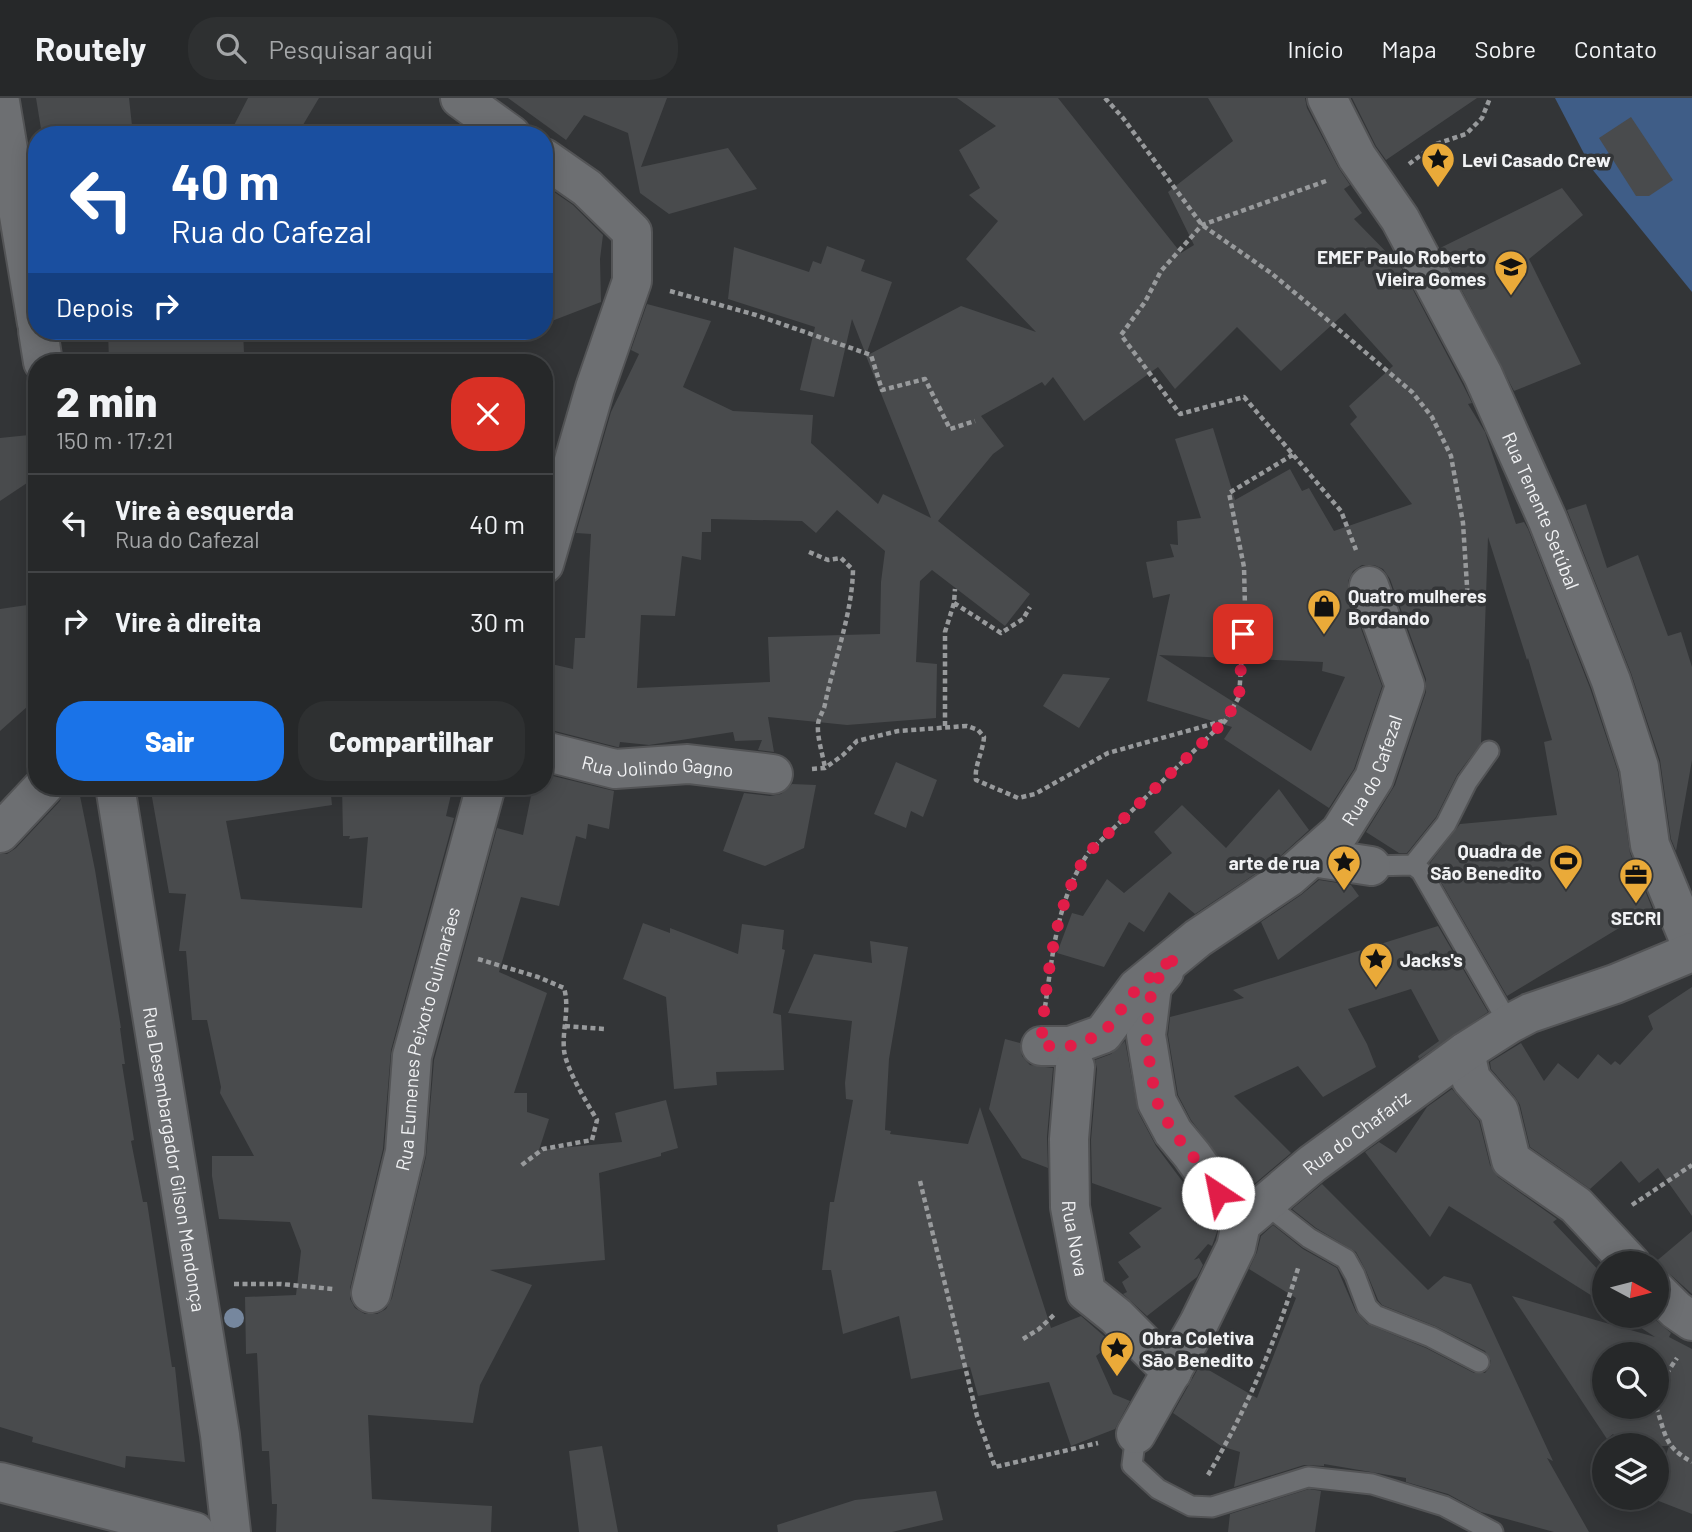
<!DOCTYPE html>
<html lang="pt">
<meta charset="utf-8">
<style>
:root{--surface:#262829;--page:#2e3031;--text:#f1f3f6;--muted:#a4a6a8;--line:#424446;--accent:#1a73e8}
body{margin:0;font-family:Barlow,sans-serif;background:var(--page);color:var(--text);height:100vh;display:flex;flex-direction:column;font-size:26px;white-space:nowrap}
*{box-sizing:border-box;margin:0}
p{font-size:23px;color:var(--muted)}
.icon{flex:none;width:38px;height:38px;fill:none;stroke:currentColor;stroke-width:2;stroke-linecap:round;stroke-linejoin:round}
.map{position:relative;flex:1;overflow:hidden}
.drawer{position:absolute;left:28px;top:256px;width:525px;height:441px;display:flex;flex-direction:column;background:var(--surface);border-radius:28px;box-shadow:0 4px 18px #0003,0 0 0 2px var(--line)}
.drawer>*{flex:none}
.hud{position:absolute;left:28px;top:28px;width:525px;height:214px;border-radius:28px;box-shadow:0 4px 18px #0003,0 0 0 2px var(--line);background:#1a4fa0;color:#fff;overflow:hidden}
.needle{width:46px;rotate:97deg}
.tools{position:absolute;left:1592px;top:1153px;display:grid;gap:14px}
.tools a{display:grid;place-items:center;width:77px;height:77px;border-radius:50%;background:var(--surface);box-shadow:0 4px 18px #0003,0 0 0 2px var(--line);font-size:35px}
.pin{position:absolute;display:grid;place-items:center;width:60px;height:60px;color:#fff;margin:-30px;border-radius:14px;box-shadow:0 4px 10px #0006}
.me{position:absolute;width:77px;margin:-38px;rotate:326deg;stroke-linejoin:round;filter:drop-shadow(0 0 5px #0008)}
.turn{display:flex;align-items:center;gap:24px;height:147px;padding:0 28px;font-size:32px}
.turn .icon{width:91px;height:91px;stroke-width:2.5}
.turn b{display:block;font-size:49px;line-height:60px}
.then{display:flex;align-items:center;height:66px;padding:0 28px;background:#0003;gap:14px;font-size:26px}
.round{display:grid;place-items:center;flex:none;width:74px;height:74px;border-radius:28px;background:var(--page)}
.head{display:flex;align-items:center;justify-content:space-between;height:119px;padding:0 28px}
h1{font-size:42px;font-weight:800;line-height:52px}
.button{display:flex;gap:14px;margin-top:auto;padding:14px 28px}
.button a{flex:1;height:80px;border-radius:28px;background:var(--accent);color:#fff;font-size:28px;font-weight:800;line-height:80px;text-align:center}
.button a+a{background:var(--page);color:var(--text)}
ul{padding:0;list-style:none}
li{display:flex;align-items:center;gap:21px;height:98px;padding:0 28px;border-top:2px solid var(--line)}
li div{flex:1}
li b{display:block;font-size:26px}
li em{font-style:normal}
header{display:flex;align-items:center;gap:42px;box-sizing:border-box;height:98px;padding:0 35px;background:var(--surface);border-bottom:2px solid var(--line)}
header strong{font-size:33px}
nav{display:flex;gap:38px;margin-inline-start:auto;font-size:24px}
.search{width:490px;height:63px;background:var(--page);display:flex;align-items:center;gap:18px;box-sizing:border-box;padding:0 24px;border-radius:28px;color:var(--muted);font-size:26px}
.map>svg:first-child{display:block}
.forest{fill:#3f5d87}
.building{fill:#494b4d;fill-rule:evenodd}
.lines{fill:none;stroke-linecap:round;stroke-linejoin:round}
.service-casing{stroke:#535456;stroke-width:23}
.minor-casing{stroke:#535456;stroke-width:42}
.path{stroke:#989a9c;stroke-width:4.5;stroke-dasharray:5 3.5;stroke-linecap:butt}
.service{stroke:#6d6f72;stroke-width:19}
.minor{stroke:#6d6f72;stroke-width:38}
.tree{fill:#76879e}
.route{stroke:#e11d48;stroke-width:12;stroke-dasharray:0 21.6}
.labels{text-anchor:middle;dominant-baseline:central;stroke-width:7;stroke-linejoin:round;paint-order:stroke}
.poi-label{font-size:19px;font-weight:bold;fill:#f1f2f4;stroke:#333537;text-anchor:start}
.street-label{font-size:19px;fill:#f1f2f4;stroke:#333537}
</style>
<header>
<strong>Routely</strong>
<div class="search"><svg class="icon" aria-label="search" viewBox="0 0 24 24"><circle cx="10" cy="10" r="6"/><path d="M15 15l6 6"/></svg>Pesquisar aqui</div>
<nav><a>Início</a><a>Mapa</a><a>Sobre</a><a>Contato</a></nav>
</header>
<div class="map">
<svg width="1692" height="1434" viewBox="0 0 1692 1434">
<rect width="100%" height="100%" fill="#333537"/>
<!-- forest -->
<path class="forest" d="M1555 0H1692V194L1592 71Z"/>
<!-- building -->
<path class="building" d="M36 0H129L133 37H42Z
M248 0H319L297 37H229Z
M508 0H667L641 69 728 50 757 91 669 116 640 95 628 35 584 17 566 42Z
M957 0H1058L1181 155 1194 147 1168 94 1233 43 1208 0H1305L1307 10 1338 69 1350 87 1344 91 1362 115 1354 121 1401 169 1463 287 1472 305 1468 306 1485 334 1516 426 1524 424 1528 431 1590 590 1618 674 1630 755 1652 810 1507 898 1430 765 1460 726 1557 717 1544 644 1552 642 1528 560 1527 562 1488 439 1481 645 1457 677 1436 719 1407 755H1399L1366 734 1395 687 1426 594V581L1390 481 1383 471 1374 467H1362L1353 473 1348 483V495L1382 588 1354 671 1329 710 1224 641 1232 629 1147 603 1170 496 1153 500 1146 464 1174 459 1170 446 1178 447 1177 423 1201 420 1175 341 1213 330 1235 402 1290 371 1302 393 1309 390 1334 433 1412 406 1350 326 1357 319 1349 308 1393 268 1345 215 1281 273 1237 229 1175 291 1158 269 1084 323 1053 279 1045 288 1042 284 981 318 1004 348 993 356 938 423 1030 496 1005 528 932 472 920 483 916 564 937 566 936 620 847 627 768 619 774 654 758 652 762 642 735 643 733 634 649 647 620 644 619 649H617L551 632 553 611 544 610 547 565 573 571 575 540H585L591 436 576 435 611 314 639 256 631 252 647 206 711 223 683 289 733 313 813 317 811 345 878 406 883 396 931 420 866 258 961 208 1036 234 966 161 998 123 969 97 980 90 959 52 996 28ZM837 412 885 453 881 484 880 536 768 539 770 584 637 590 641 517 675 518 682 458 701 462 702 434H711V421L802 423 816 435ZM1159 557 1323 564 1322 573 1345 579 1311 653Z
M1352 0H1477L1386 62 1376 48Z
M1631 19 1673 82 1649 98H1636L1599 40Z
M544 87 573 107 603 137 600 161 601 204 544 226Z
M1562 90 1583 117 1529 161 1581 266 1514 293 1440 150Z
M827 148 865 162 861 173 892 184 866 257 852 221 834 299 800 292 815 229 728 201 734 149 809 174 813 163 821 166Z
M108 233H243L244 255 160 264H109Z
M29 337 36 379 0 403V340Z
M1586 406 1607 470 1638 457 1668 538 1681 534 1692 569V662L1676 753 1671 741 1660 662 1631 575 1567 412Z
M34 506 37 600 0 633V511Z
M1063 576 1110 580 1079 630 1043 608Z
M896 664 937 682 923 719 911 713 906 730 874 716Z
M545 676 614 693 609 731 588 726 586 741 576 738 559 808 521 799 499 874 547 895 514 995H527V1014L549 1021 539 1052 622 1044 615 1015 666 1002 678 1050 661 1055V1058L599 1075 605 1162 490 1172 532 1187 480 1287 473 1325 368 1317 372 1401 492 1408 491 1434H276L277 1406H272L269 1353H262L257 1255 246 1256 245 1199 296 1197 301 1153 290 1124 219 1121 212 1078V1058H254L220 995 221 989 207 922H192L186 853H179L186 796 169 795 150 688H330L332 707 226 723 241 801 362 810 368 739 349 741 350 738H343L342 688H453L446 718 454 720 391 952 383 1051 350 1190V1201L355 1210 365 1216H377L386 1211 392 1200 426 1059 434 962 497 730 523 737 533 688H544Z
M792 686 816 687 804 750 765 768 723 753 744 695 770 698 781 696Z
M65 688H78L95 772 121 930H120L125 966H122L134 1042 131 1043 143 1104H147L172 1269H175L185 1364 126 1358 125 1370 32 1344 33 1339 0 1329V756H7L16 750 60 703Z
M1279 691 1309 732 1276 762 1195 816 1169 794 1144 834 1129 824 1104 869 1057 855 1072 815 1083 818 1107 781 1124 795 1172 755 1154 734 1182 707 1226 750Z
M1319 782 1351 787 1359 798 1278 862 1261 824 1301 797Z
M643 825 670 835V830L738 856 742 826 784 832 782 851 785 852 773 915 781 917 784 972 716 974 717 987 674 991 666 899 623 881Z
M1438 828 1488 914 1419 961 1418 958 1439 943 1411 891 1348 911 1367 946 1376 969 1323 999 1298 968 1234 998 1291 1055 1245 1094 1191 1022 1178 997 1168 937 1170 919 1244 900 1233 892Z
M870 843 908 849 889 961 885 1032 891 1033 890 1036 968 1046 980 1009 1051 1230 1081 1218 1112 1245 1096 1258 1113 1296 1130 1303 1115 1331 1071 1348 1049 1284 978 1298 970 1269 911 1281 899 1218 843 1236 831 1172H822L830 1104H834L853 1002 846 1001 845 985 852 923 788 915 814 856 872 865Z
M1692 889V1118L1658 1070 1639 1085 1621 1063 1590 1091 1530 1049 1520 1007 1515 999 1491 971 1490 964 1521 945 1544 983 1558 965 1578 981 1598 956 1611 967 1615 963 1620 967 1653 931 1648 918Z
M1005 941 1020 945 1022 958 1030 967 1053 970 1047 1039 1048 1070 1022 1060 989 1011Z
M1125 943 1138 1014 1156 1048 1218 1131 1212 1148 1208 1146 1194 1162 1199 1160 1203 1167 1197 1179 1147 1218 1123 1196 1127 1194 1122 1184 1129 1179 1118 1164 1141 1149 1129 1135 1162 1110 1092 1085 1091 1042 1097 971 1095 962 1111 956Z
M1452 991 1479 1023 1490 1067 1498 1079 1557 1121 1553 1124 1605 1179V1206L1449 1108 1430 1139 1365 1054 1379 1044 1396 1055 1427 1009Z
M1322 1086 1428 1192 1444 1178 1471 1186 1553 1363 1547 1360 1589 1434H1554L1481 1414 1448 1396 1406 1384V1380L1324 1366V1368L1304 1367 1234 1389 1240 1354 1221 1348 1173 1315 1200 1267 1257 1300 1296 1200 1249 1171 1257 1154 1261 1138 1273 1127 1303 1151 1337 1170 1356 1214 1367 1226 1426 1250 1474 1275H1485L1489 1270 1491 1263 1485 1253 1435 1228 1382 1207 1378 1202 1366 1173 1356 1154 1316 1130 1292 1111Z
M1692 1133V1196L1672 1178 1663 1172H1657V1166H1653Z
M1512 1198 1655 1239 1623 1218H1651L1671 1235 1669 1239 1692 1251V1416L1651 1400H1657V1383L1669 1348H1624L1613 1336 1607 1341ZM1605 1256H1657V1309H1605Z
M602 1348 618 1434H579L569 1353Z
M1309 1391 1321 1393 1315 1434H1228L1230 1416Z
M936 1393 943 1422 892 1434H778L777 1427 855 1402Z"/>
<g class="lines">
<!-- service casing -->
<g class="service-casing">
<path id="service" d="M1413 767 1446 726 1467 684 1489 653
M1371 768 1413 767 1421 773 1509 926
M1269 1102 1272 1111 1309 1140 1346 1161 1355 1177 1367 1209 1375 1217 1431 1239 1479 1264
M1136 1336 1132 1367 1158 1391 1191 1408 1212 1409 1308 1379 1372 1386 1444 1408 1493 1434"/>
</g>
<!-- minor casing -->
<g class="minor-casing">
<g id="minor">
<path d="M460 0 511 37"/>
<path id="s1" d="M1327 0 1357 59 1400 121 1483 277 1548 423 1611 583 1639 669 1650 747 1692 849"/>
<path d="M0 4 37 225"/>
<path d="M544 60 587 90 632 134V183L595 290 544 466"/>
<path d="M38 233 43 264"/>
<path id="s2" d="M544 653 615 671 688 666 773 676"/>
<path id="s3" d="M115 688 220 1337 231 1434"/>
<path d="M0 735 44 688"/>
<path d="M1312 759 1371 768"/>
<path d="M1164 874 1152 888 1146 937 1157 1004 1173 1034 1192 1057 1241 1126"/>
<path id="s4" d="M1041 948H1070L1103 936 1137 890 1198 840 1289 779 1340 734 1374 680 1405 588 1369 488"/>
<path d="M1465 954 1471 981 1499 1013 1511 1062 1576 1107 1631 1166"/>
<path id="s5" d="M1075 969 1069 1041 1070 1109 1086 1194 1116 1218 1172 1274"/>
<path d="M1657 1193 1676 1212 1692 1223"/>
<path id="s6" d="M371 1195 405 1054 412 958 486 688"/>
<path id="s7" d="M1136 1336 1199 1225 1236 1149 1241 1126 1312 1066 1465 954 1509 926 1530 915 1615 886 1692 854"/>
<path d="M0 1384 195 1434"/>
</g>
</g>
<!-- path -->
<path class="path" d="M1105 0 1123 20 1202 127 1271 175 1324 219 1412 294 1432 319 1451 358 1463 425 1468 504
M1409 66 1436 46 1466 36 1482 20 1490 0
M1326 83 1202 127 1161 173 1145 204 1121 237 1180 316 1244 299 1341 413 1356 452
M670 193 756 217 871 257 882 292 925 281 950 331 975 323
M809 454 828 462 841 460 853 472C852 517 834 562 825 606 824 613 818 620 818 627 817 640 823 657 825 670
M954 505 1001 535 1023 521 1030 509
M945 628V534L954 505 955 491
M812 671 825 670 843 657 857 643 898 633 967 628 978 632 984 639C983 654 974 668 976 682L1018 700 1035 696 1108 655 1223 623
M478 861 538 879 564 890C570 911 562 931 564 952 566 971 587 1005 597 1022L592 1042 543 1051 519 1069
M1045 909C1053 855 1057 800 1089 754L1225 623 1239 599 1245 509 1244 469 1229 395 1294 356
M565 928 605 931
M920 1083 977 1318 995 1369 1098 1345
M1632 1107 1692 1067
M234 1186H281L333 1191
M1023 1241 1039 1231 1055 1216
M1657 1290 1677 1260
M1656 1309C1666 1336 1663 1348 1692 1364
M1208 1377C1247 1311 1277 1241 1299 1167"/>
<!-- service -->
<use href="#service" class="service"/>
<!-- minor -->
<use href="#minor" class="minor"/>
</g>
<!-- trees -->
<circle class="tree" cx="234" cy="1220" r="10"/>
<g class="lines">
<!-- route -->
<path class="route" d="M1218 1095 1192 1057 1173 1034 1157 1004 1151 975 1146 937 1152 888 1177 857 1137 890 1103 936 1070 948H1041C1046 886 1053 806 1089 754L1225 623 1239 599 1243 536"/>
</g>
<!-- icons -->
<defs>
<g id="sight-pin" transform="scale(1.75)"><path d="M0 17L-7.5 6A9.5 9.5 0 1 1 7.5 6Z" fill="#eaaa39" stroke="#333537"/><path d="M0-6L1.8-2.2L6-1.7L2.9 1.2L3.7 5.4L0 3.3L-3.7 5.4L-2.9 1.2L-6-1.7L-1.8-2.2Z" fill="#111"/></g>
<g id="school-pin" transform="scale(1.75)"><path d="M0 17L-7.5 6A9.5 9.5 0 1 1 7.5 6Z" fill="#eaaa39" stroke="#333537"/><path d="M0-5L7-2L0 1L-7-2ZM-4 1L0 2.5L4 1V4Q0 6-4 4Z" fill="#111"/></g>
<g id="shop-pin" transform="scale(1.75)"><path d="M0 17L-7.5 6A9.5 9.5 0 1 1 7.5 6Z" fill="#eaaa39" stroke="#333537"/><path d="M-5-2.5h2.3a2.7 3.5 0 0 1 5.4 0H5L5.5 6h-11ZM-1.5-2.5h3a1.5 2.3 0 0 0-3 0Z" fill="#111"/></g>
<g id="stadium-pin" transform="scale(1.75)"><path d="M0 17L-7.5 6A9.5 9.5 0 1 1 7.5 6Z" fill="#eaaa39" stroke="#333537"/><path d="M0-5a6.5 5 0 1 0 0 10a6.5 5 0 1 0 0-10ZM-3.5-1.8h7v3.6h-7Z" fill="#111"/></g>
<g id="office-pin" transform="scale(1.75)"><path d="M0 17L-7.5 6A9.5 9.5 0 1 1 7.5 6Z" fill="#eaaa39" stroke="#333537"/><path d="M-6-3h4V-5.5h4V-3h4V5H-6ZM-1-4.5V-3h2v-1.5ZM-6 0V1H6V0Z" fill="#111"/></g>
</defs>
<g fill-rule="evenodd">
<use href="#sight-pin" x="1438" y="61"/>
<use href="#school-pin" x="1511" y="169"/>
<use href="#shop-pin" x="1324" y="508"/>
<use href="#stadium-pin" x="1566" y="763"/>
<use href="#sight-pin" x="1344" y="764"/>
<use href="#office-pin" x="1636" y="777"/>
<use href="#sight-pin" x="1376" y="861"/>
<use href="#sight-pin" x="1117" y="1250"/>
</g>
<g class="labels">
<!-- poi labels -->
<g class="poi-label">
<text x="1462" y="61">Levi Casado Crew</text>
<text x="1486" y="158" text-anchor="end">EMEF Paulo Roberto<tspan x="1486" dy="22">Vieira Gomes</tspan></text>
<text x="1348" y="497">Quatro mulheres<tspan x="1348" dy="22">Bordando</tspan></text>
<text x="1542" y="752" text-anchor="end">Quadra de<tspan x="1542" dy="22">São Benedito</tspan></text>
<text x="1320" y="764" text-anchor="end">arte de rua</text>
<text x="1636" y="819" text-anchor="middle">SECRI</text>
<text x="1400" y="861">Jacks's</text>
<text x="1142" y="1239">Obra Coletiva<tspan x="1142" dy="22">São Benedito</tspan></text>
</g>
<!-- street labels -->
<g class="street-label">
<text stroke="none"><textPath href="#s1" startOffset="466">Rua Tenente Setúbal</textPath></text>
<text stroke="none"><textPath href="#s2" startOffset="116">Rua Jolindo Gagno</textPath></text>
<text stroke="none"><textPath href="#s4" startOffset="448">Rua do Cafezal</textPath></text>
<text stroke="none"><textPath href="#s6" startOffset="261">Rua Eumenes Peixoto Guimarães</textPath></text>
<text stroke="none"><textPath href="#s7" startOffset="383">Rua do Chafariz</textPath></text>
<text stroke="none"><textPath href="#s3" startOffset="378">Rua Desembargador Gilson Mendonça</textPath></text>
<text stroke="none"><textPath href="#s5" startOffset="172">Rua Nova</textPath></text>
</g>
</g>
</svg>
<div class="tools">
<a><svg class="needle" viewBox="-14 -14 28 28"><path d="M0-13l5 13h-10z" fill="#e53935"/><path d="M0 13l5-13h-10z" fill="#a4a6a8"/></svg></a>
<a><svg class="icon" aria-label="search" viewBox="0 0 24 24"><circle cx="10" cy="10" r="6"/><path d="M15 15l6 6"/></svg></a>
<a><svg class="icon" aria-label="layers" viewBox="0 0 24 24"><path d="M12 4l9 5-9 5-9-5zM3 14l9 5 9-5"/></svg></a>
</div>
<div class="pin" style="left:1243px;top:536px;background:#d93025"><svg class="icon" aria-label="arrive" viewBox="0 0 24 24"><path d="M6 21V4h12l-3 4 3 4H6"/></svg></div>
<svg class="me" style="left:1218px;top:1095px" viewBox="-20 -20 40 40"><circle r="19" fill="#fff"/><path d="M0-13L10 11 0 6-10 11z" fill="#e11d48"/></svg>
<div class="hud">
<div class="turn"><svg class="icon" aria-label="left" viewBox="0 0 24 24"><path d="M17 20v-9H6M10 6l-5 5 5 5"/></svg><div><b>40 m</b>Rua do Cafezal</div></div>
<div class="then">Depois<svg class="icon" aria-label="right" viewBox="0 0 24 24"><path d="M7 20v-9h11M14 6l5 5-5 5"/></svg></div>
</div>
<section class="drawer">
<div class="head"><div><h1>2 min</h1><p>150 m · 17:21</p></div><a class="round" style="background:#d93025;color:#fff"><svg class="icon" aria-label="close" viewBox="0 0 24 24"><path d="M6 6l12 12M18 6L6 18"/></svg></a></div>
<ul>
<li><svg class="icon" aria-label="left" viewBox="0 0 24 24"><path d="M17 20v-9H6M10 6l-5 5 5 5"/></svg><div><b>Vire à esquerda</b><p>Rua do Cafezal</p></div><em>40 m</em></li>
<li><svg class="icon" aria-label="right" viewBox="0 0 24 24"><path d="M7 20v-9h11M14 6l5 5-5 5"/></svg><div><b>Vire à direita</b></div><em>30 m</em></li>
</ul>
<div class="button"><a>Sair</a><a>Compartilhar</a></div>
</section>
</div>
